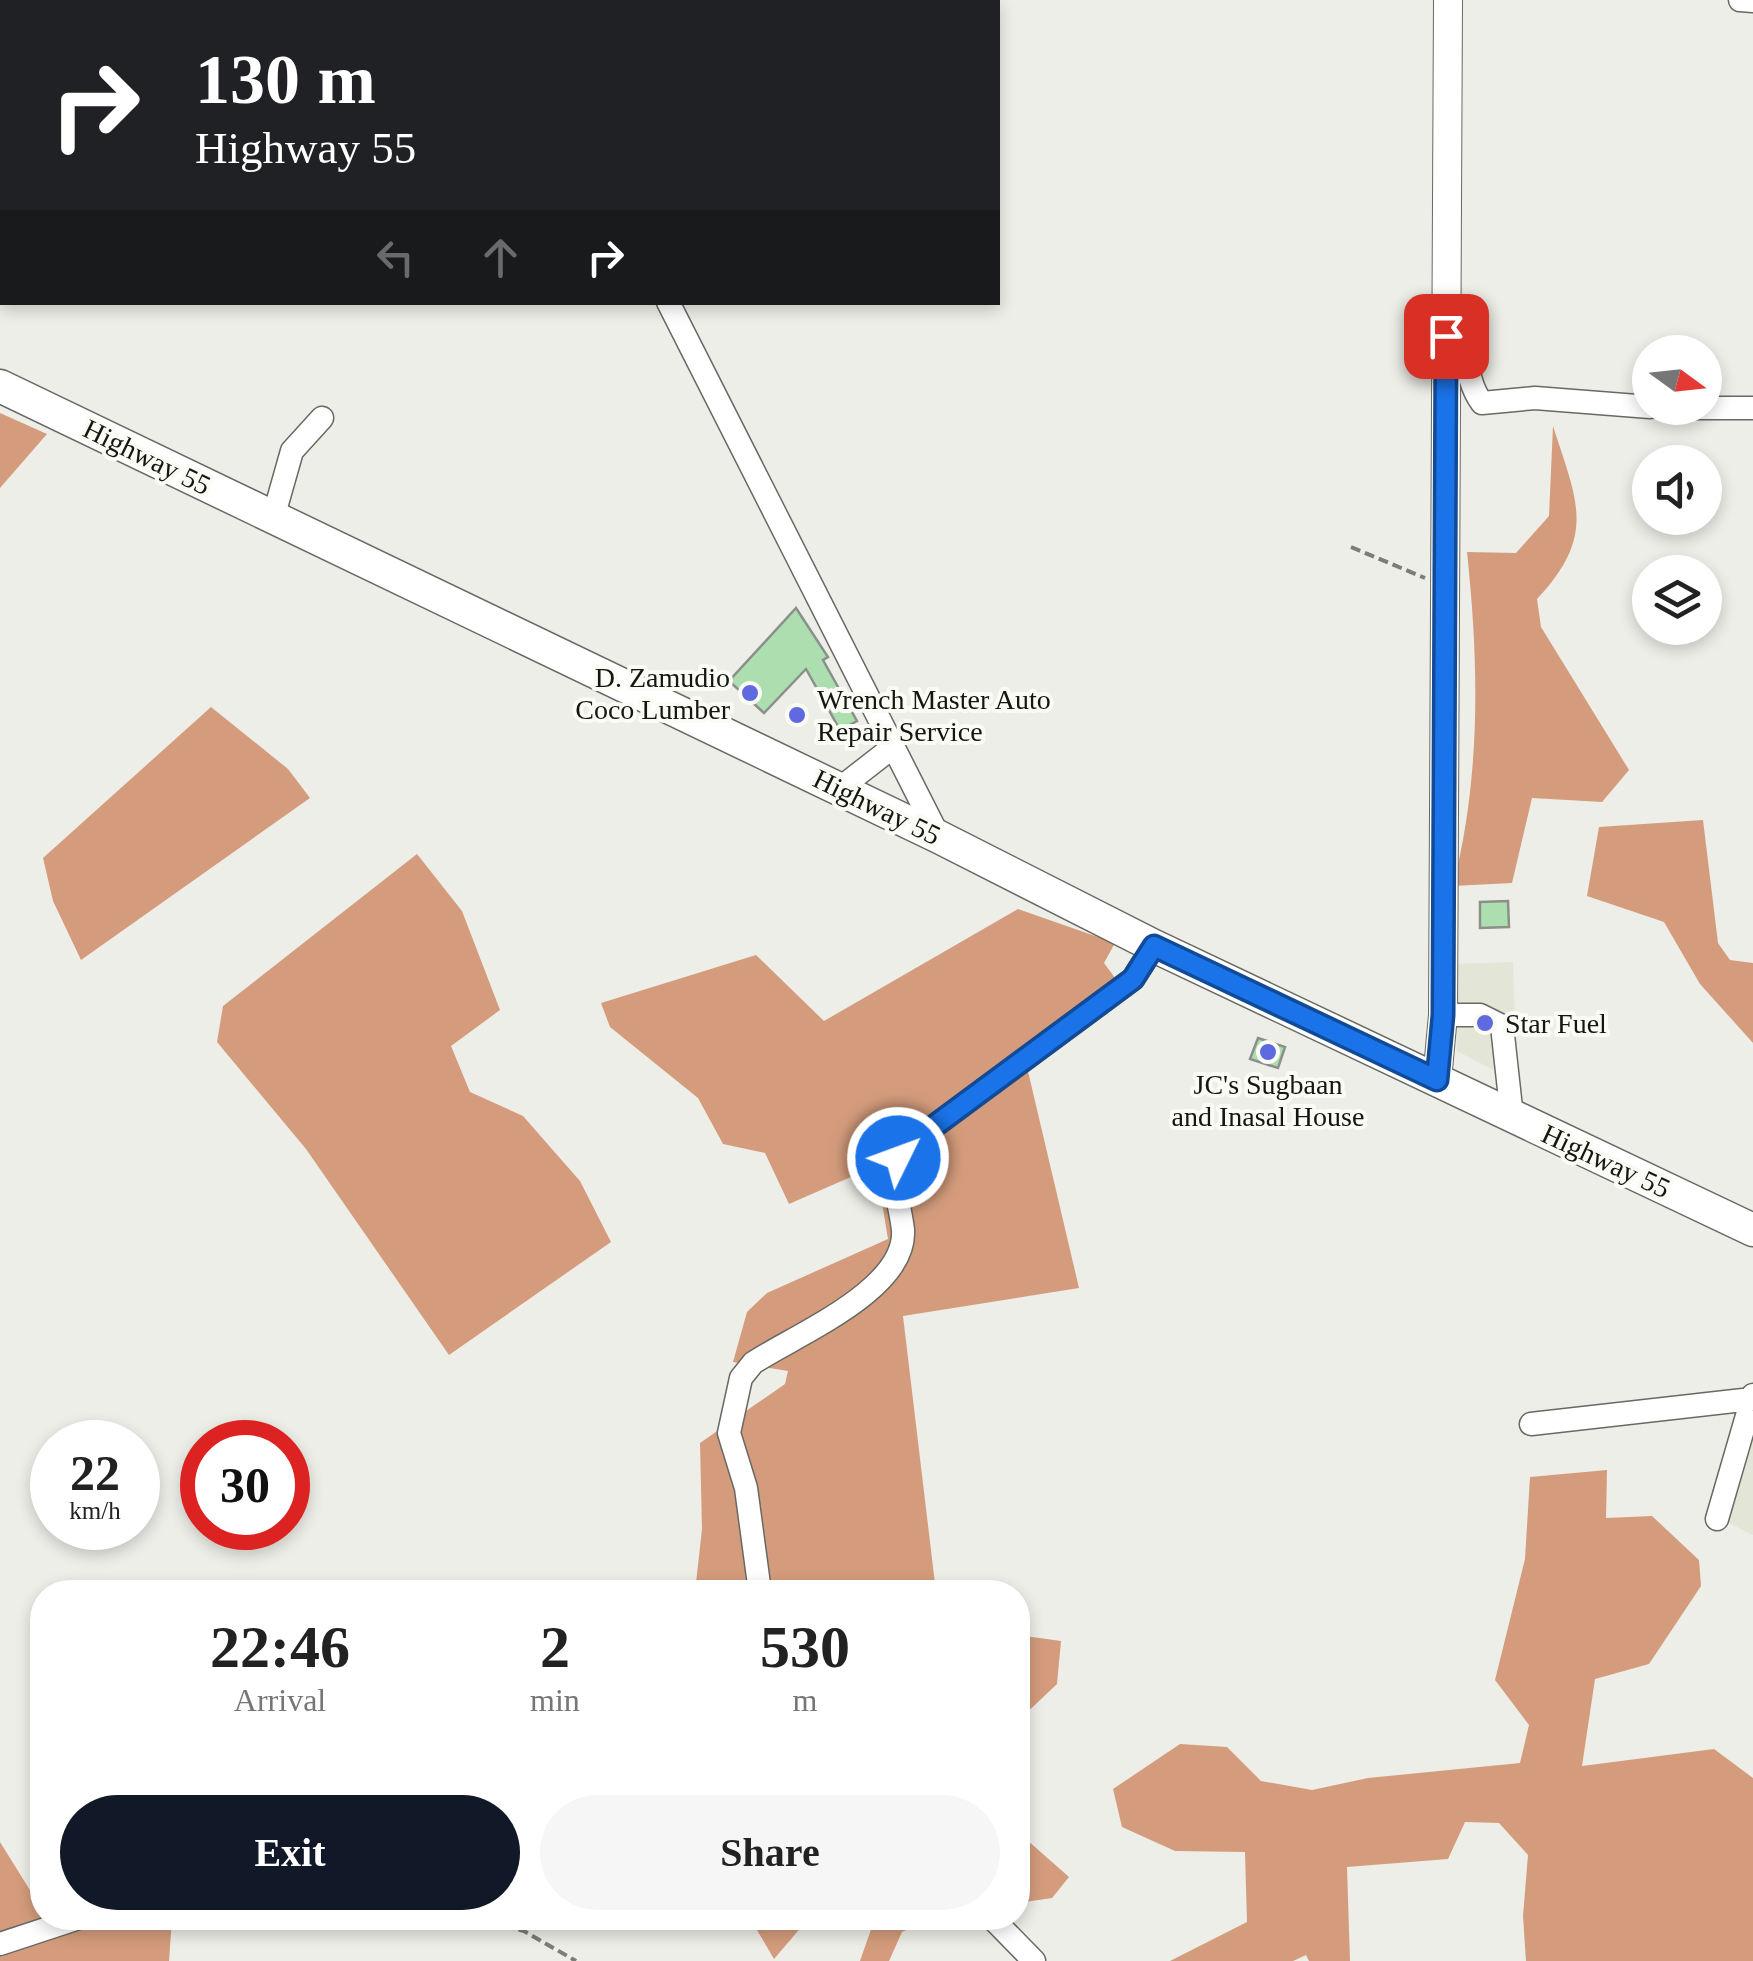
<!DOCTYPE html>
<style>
:root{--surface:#fff;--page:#f6f6f6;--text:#222;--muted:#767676;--accent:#111827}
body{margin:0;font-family:Georgia,serif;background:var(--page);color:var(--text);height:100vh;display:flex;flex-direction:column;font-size:38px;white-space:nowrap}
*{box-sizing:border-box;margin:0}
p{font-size:32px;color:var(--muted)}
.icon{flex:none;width:55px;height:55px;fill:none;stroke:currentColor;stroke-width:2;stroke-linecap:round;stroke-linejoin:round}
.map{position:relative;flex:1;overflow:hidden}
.panel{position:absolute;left:30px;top:1580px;width:1000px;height:350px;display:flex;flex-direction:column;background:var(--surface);border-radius:40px;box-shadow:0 5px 15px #0003}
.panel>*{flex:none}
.banner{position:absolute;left:0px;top:0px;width:1000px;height:305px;box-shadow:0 5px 15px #0003;background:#202124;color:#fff;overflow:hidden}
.needle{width:65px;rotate:105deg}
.buttons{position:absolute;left:1632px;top:335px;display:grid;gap:20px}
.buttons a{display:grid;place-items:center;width:90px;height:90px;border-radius:50%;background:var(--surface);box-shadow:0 5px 15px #0003;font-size:50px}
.speed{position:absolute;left:30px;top:1420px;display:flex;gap:20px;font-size:50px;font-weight:700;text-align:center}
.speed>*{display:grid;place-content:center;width:130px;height:130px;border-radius:50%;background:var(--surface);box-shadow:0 5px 15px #0003;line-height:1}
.speed small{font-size:25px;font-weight:400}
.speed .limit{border:15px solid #d22;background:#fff;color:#111}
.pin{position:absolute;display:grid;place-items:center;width:85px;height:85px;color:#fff;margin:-42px;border-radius:20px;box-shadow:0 5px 15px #0006}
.me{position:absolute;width:110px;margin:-55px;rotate:48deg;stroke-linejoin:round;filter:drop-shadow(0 0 8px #0008)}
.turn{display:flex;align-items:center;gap:35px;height:210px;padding:0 30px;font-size:45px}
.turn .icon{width:130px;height:130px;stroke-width:2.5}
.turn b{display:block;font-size:70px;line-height:85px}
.lanes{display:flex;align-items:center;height:95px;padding:0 30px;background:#0003;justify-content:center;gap:50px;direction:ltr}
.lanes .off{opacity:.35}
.eta{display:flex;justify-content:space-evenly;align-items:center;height:170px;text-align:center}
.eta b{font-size:60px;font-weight:700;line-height:70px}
.button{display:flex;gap:20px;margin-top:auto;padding:20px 30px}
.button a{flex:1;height:115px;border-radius:60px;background:var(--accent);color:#fff;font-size:40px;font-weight:700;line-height:115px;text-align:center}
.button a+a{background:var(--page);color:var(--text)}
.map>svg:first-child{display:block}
.built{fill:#e3e5d7}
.forest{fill:#d49c7c}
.building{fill:#acdeb0;stroke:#8b908b;stroke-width:2.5}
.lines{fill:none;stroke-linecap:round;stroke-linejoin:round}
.minor-casing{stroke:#686963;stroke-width:25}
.major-casing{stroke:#686963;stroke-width:30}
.highway-casing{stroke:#686963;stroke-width:35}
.path{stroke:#7c7c78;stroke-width:4;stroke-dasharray:10 5;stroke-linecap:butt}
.minor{stroke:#fff;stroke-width:22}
.major{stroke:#fff;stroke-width:28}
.highway{stroke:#fff;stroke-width:32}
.route-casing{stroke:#114b97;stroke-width:25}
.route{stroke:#1a73e8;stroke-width:18}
.poi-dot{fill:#5f69e0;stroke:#fafbf4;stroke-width:4}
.labels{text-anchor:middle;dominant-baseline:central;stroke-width:8;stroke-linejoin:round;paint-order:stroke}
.street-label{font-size:28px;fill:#151513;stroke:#fafbf4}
.poi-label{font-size:28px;fill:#151513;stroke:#fafbf4;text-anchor:start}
</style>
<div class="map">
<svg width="1753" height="1961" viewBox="0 0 1753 1961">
<rect width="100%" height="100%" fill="#edeee7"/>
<!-- built -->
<path class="built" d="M1513 962 1517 1082 1457 1051 1454 964Z
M1753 1422V1535L1725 1521Z"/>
<!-- forest -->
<path class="forest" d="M0 413 47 434 0 488Z
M1553 426C1577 501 1597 535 1537 599L1541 627 1629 770 1602 802 1532 798 1512 883 1453 886C1481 775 1479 665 1467 552L1516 553 1549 516Z
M211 707 288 769 310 798 81 960 53 901 43 858Z
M1703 820 1718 943 1730 960 1753 963V1043L1700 984 1664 922 1587 896 1599 827Z
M417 854 462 911 500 1010 451 1046 470 1092 523 1116 580 1181 611 1242 449 1355 306 1149 217 1042 223 1006Z
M1018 909 1115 943 1104 963 1127 994 1027 1067 1079 1288 903 1316 936 1592H695L702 1529 700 1443 785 1384 788 1371 733 1362 747 1312 767 1293 888 1239 876 1166 789 1204 765 1153 723 1144 698 1098 610 1027 601 1003 756 955 824 1021Z
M1607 1470 1606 1518 1652 1516 1699 1560 1701 1586 1649 1664 1595 1679 1582 1766 1714 1749 1753 1778V1961H1526L1523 1916 1528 1855 1499 1823 1465 1822 1448 1859 1347 1867 1350 1961H1309L1306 1955 1293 1961H1170L1247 1922 1245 1852 1175 1851 1122 1827 1113 1789 1180 1744 1227 1747 1261 1781 1312 1790 1368 1778 1520 1763 1529 1725 1495 1680 1525 1559 1530 1477Z
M1018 1635 1061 1641 1057 1684 1018 1721Z
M1018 1832 1069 1877 1052 1898 1018 1903Z
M0 1842 33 1895 42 1900V1918H172L169 1961H0Z
M750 1918H809L774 1959Z
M875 1918H931L902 1932 889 1961H860Z"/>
<!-- building -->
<path class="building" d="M796 608 828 657 823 660 857 721 840 730 806 669 764 713 729 681Z
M1508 901 1509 927 1480 928V902Z
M1258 1038 1285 1047 1278 1068 1250 1059Z"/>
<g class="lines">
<!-- minor casing -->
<g class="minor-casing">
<path id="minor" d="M517 0 518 2
M693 0 695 2
M941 0 942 2
M1740 0 1753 1
M770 2 776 0
M1446 300C1473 334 1459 372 1482 403L1535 398 1650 407
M668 302 939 837
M1673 408H1753
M273 518 292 451 322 418
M839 789 893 747
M1443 1015H1480L1502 1026 1512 1117
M1531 1424 1752 1399
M1717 1519 1753 1395
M760 1592 746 1488 729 1433 741 1378 753 1363C795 1335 907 1290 903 1230 900 1201 886 1173 905 1148L1133 979 1154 946
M992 1918 1034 1961
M0 1944 79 1918"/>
</g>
<!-- major casing -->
<g class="major-casing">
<path id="major" d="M1437 1080 1443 1015 1448 0"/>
</g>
<!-- highway casing -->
<g class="highway-casing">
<path id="highway" d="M0 386 939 837 1154 946 1753 1230"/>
</g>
<!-- path -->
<path class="path" d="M1351 547 1425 578
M475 1918 524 1931 576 1961"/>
<!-- minor -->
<use href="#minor" class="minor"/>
<!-- major -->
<use href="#major" class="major"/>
<!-- highway -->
<use href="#highway" class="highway"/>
</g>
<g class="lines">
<!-- route casing -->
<g class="route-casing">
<path id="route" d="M898 1158 918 1138 1133 979 1154 946 1437 1080 1443 1015 1446 336"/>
</g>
<!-- route -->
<use href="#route" class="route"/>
</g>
<!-- markers -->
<g class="poi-dot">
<circle cx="750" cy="693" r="10"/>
<circle cx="797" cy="715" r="10"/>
<circle cx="1485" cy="1023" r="10"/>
<circle cx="1268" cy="1052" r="10"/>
</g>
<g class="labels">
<!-- street labels -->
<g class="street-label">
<text transform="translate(147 457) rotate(26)">Highway 55</text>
<text transform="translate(877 807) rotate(26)">Highway 55</text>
<text transform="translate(1606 1161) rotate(25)">Highway 55</text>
</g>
<!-- poi labels -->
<g class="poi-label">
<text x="730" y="677" text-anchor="end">D. Zamudio<tspan x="730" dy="32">Coco Lumber</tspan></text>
<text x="817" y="699">Wrench Master Auto<tspan x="817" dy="32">Repair Service</tspan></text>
<text x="1505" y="1023">Star Fuel</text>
<text x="1268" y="1084" text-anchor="middle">JC's Sugbaan<tspan x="1268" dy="32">and Inasal House</tspan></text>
</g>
</g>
</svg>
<div class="buttons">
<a><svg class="needle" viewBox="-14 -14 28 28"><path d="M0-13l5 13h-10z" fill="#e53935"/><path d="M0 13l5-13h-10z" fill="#767676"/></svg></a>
<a><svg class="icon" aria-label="sound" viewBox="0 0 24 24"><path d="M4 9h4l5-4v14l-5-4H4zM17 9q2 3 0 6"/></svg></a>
<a><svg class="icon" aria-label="layers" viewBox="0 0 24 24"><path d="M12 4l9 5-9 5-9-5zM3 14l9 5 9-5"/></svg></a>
</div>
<div class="speed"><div>22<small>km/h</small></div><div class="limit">30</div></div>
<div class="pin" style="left:1446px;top:336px;background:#d93025"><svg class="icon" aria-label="arrive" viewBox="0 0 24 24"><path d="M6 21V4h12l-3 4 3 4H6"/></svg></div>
<svg class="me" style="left:898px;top:1158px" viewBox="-20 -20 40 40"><circle r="17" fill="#1a73e8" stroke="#fff" stroke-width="3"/><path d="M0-11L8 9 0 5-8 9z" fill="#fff"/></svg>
<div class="banner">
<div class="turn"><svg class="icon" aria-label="right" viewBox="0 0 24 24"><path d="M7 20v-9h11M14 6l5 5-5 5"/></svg><div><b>130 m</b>Highway 55</div></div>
<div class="lanes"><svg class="icon off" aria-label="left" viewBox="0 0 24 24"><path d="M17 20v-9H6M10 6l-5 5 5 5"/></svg><svg class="icon off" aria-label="ahead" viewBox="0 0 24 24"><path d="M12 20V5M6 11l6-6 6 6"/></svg><svg class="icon" aria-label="right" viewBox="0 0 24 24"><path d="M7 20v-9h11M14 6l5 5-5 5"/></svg></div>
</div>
<section class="panel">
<div class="eta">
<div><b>22:46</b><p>Arrival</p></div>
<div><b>2</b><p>min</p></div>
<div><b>530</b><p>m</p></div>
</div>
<div class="button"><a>Exit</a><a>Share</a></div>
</section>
</div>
